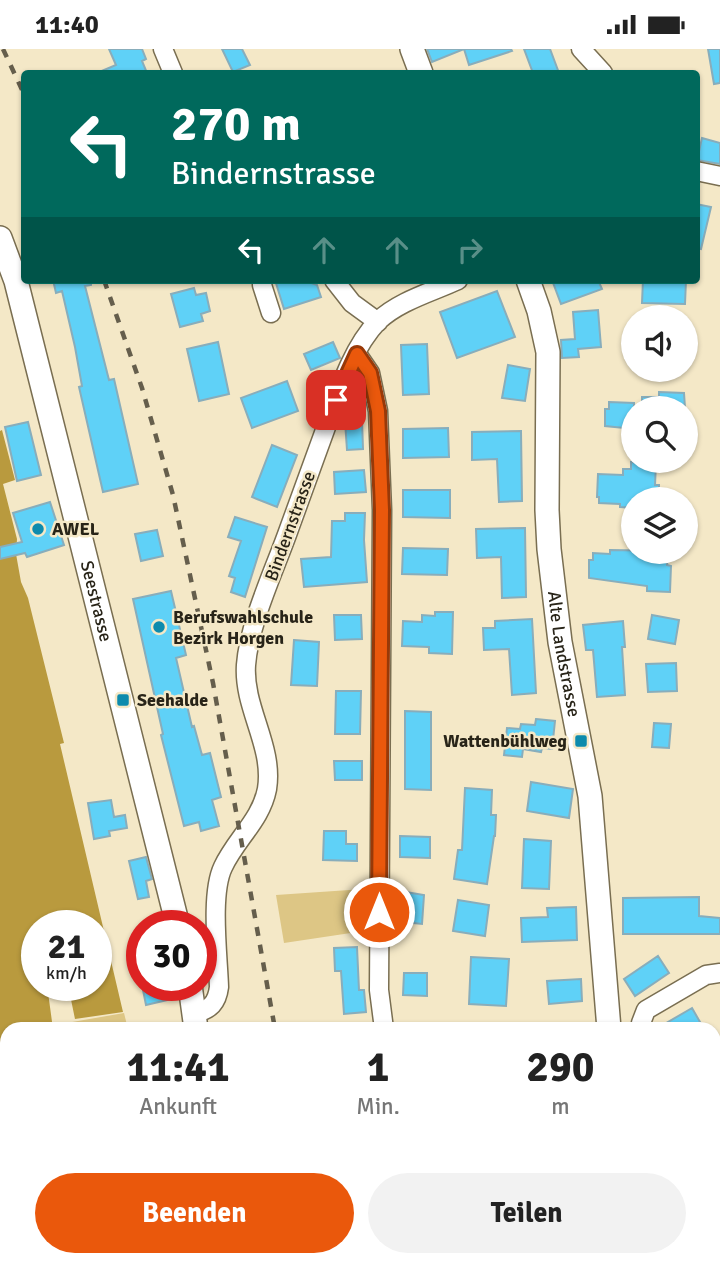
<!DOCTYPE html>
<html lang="de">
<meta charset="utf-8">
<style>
:root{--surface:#fff;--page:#f2f2f2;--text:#222;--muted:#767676;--accent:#ea580c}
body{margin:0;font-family:Signika,sans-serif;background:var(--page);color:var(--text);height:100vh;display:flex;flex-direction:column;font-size:26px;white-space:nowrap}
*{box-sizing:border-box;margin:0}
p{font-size:23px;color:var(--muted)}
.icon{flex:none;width:38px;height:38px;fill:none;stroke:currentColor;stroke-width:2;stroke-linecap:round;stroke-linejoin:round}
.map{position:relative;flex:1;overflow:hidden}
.side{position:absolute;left:0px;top:973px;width:721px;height:245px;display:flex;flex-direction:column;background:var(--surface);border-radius:21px 21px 0 0;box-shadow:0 2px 5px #0004}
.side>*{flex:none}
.hud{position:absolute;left:21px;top:21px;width:679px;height:214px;border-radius:7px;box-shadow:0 2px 5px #0004;background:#00695c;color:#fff;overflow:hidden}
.buttons{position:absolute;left:621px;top:256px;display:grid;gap:14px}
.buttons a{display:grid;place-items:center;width:77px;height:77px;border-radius:50%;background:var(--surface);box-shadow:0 2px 5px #0004;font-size:35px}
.speed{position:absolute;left:21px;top:861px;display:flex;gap:14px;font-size:35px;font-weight:700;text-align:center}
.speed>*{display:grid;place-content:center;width:91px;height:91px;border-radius:50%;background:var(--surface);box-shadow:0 2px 5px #0004;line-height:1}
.speed small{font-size:18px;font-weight:400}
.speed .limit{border:10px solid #d22;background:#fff;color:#111}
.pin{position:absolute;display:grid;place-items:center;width:60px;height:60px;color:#fff;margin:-30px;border-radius:14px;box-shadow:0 4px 10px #0006}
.me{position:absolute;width:77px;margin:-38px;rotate:0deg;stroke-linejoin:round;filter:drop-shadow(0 0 5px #0008)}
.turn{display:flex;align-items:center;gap:24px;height:147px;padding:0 35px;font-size:32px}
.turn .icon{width:91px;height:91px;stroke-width:2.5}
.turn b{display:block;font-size:49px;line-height:60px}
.lanes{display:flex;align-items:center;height:66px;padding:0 35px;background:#0003;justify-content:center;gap:35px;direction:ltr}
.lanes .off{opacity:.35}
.eta{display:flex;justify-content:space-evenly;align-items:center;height:119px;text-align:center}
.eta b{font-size:42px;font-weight:700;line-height:49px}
.button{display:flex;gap:14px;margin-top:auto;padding:14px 35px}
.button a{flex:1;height:80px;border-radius:42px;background:var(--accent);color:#fff;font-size:28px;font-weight:700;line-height:80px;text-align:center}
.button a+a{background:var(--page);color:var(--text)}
.status{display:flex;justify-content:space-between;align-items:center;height:49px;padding:0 35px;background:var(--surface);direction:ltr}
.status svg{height:19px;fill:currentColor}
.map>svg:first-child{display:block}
.green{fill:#ddc685}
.water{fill:#b99a3e}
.building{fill:#5fd1f7;stroke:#88adbb;stroke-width:2}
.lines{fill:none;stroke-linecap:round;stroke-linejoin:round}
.minor-casing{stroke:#796e51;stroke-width:21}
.major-casing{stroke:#796e51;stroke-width:26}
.minor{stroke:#fff;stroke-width:18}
.major{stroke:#fff;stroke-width:23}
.rail{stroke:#655e4c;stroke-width:4.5;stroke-dasharray:9 9;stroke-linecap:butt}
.route-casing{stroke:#983908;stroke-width:18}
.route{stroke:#ea580c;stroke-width:12}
.poi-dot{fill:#0d8bad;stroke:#f4e8c7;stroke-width:2.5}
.labels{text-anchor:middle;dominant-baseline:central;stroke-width:5;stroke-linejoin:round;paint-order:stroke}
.street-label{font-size:18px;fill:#282418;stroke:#f4e8c7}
.poi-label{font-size:18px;font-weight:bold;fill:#282418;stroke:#f4e8c7;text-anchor:start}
</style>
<div class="status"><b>11:40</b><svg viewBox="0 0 49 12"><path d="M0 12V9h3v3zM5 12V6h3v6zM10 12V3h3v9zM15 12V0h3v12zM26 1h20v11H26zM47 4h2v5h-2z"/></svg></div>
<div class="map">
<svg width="720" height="1218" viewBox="0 0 720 1218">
<rect width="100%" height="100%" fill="#f4e8c7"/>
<!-- green -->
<path class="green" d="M364 840V882L284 894 276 846Z
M124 964 128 980H55V976Z
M16 1211H114L115 1218H15Z"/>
<!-- water -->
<path class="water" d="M2 381 15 431 3 435 17 490 16 505 21 533 28 549 64 694 60 695 123 963 75 970 68 936H96V877H37V936H47L53 980H7V1211H27L22 1213 20 1218H0V382Z"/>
<!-- building -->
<path class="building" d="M109 0H142L146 10 142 12 147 24H97L116 16Z
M222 0H242L250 16 233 23Z
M427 0H511L512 2 469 16 464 0 432 13Z
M524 0H550L559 24H533Z
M708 0H720V34L714 35Z
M702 89 720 94V115L697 111Z
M696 155 711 158 701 200 696 199Z
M53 231H91V236L85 237 109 331 114 330 138 435 103 443 79 338 82 337 75 298 62 242 56 244Z
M275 231H303L317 236 321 248 284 260Z
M552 231H598L602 240 561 255Z
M643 231H686L685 255 642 254Z
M194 239 196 246 206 244 210 262 201 265 203 272 180 278 171 245Z
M497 242 515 288 457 309 440 263Z
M598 261 601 298 578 300 579 308 562 309 561 291 575 290 573 263Z
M218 293 229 345 199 352 187 300Z
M333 293 340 309 311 321 304 305Z
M427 295 429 345 403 346 401 296Z
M508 316 530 320 525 352 502 349Z
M287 332 298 362 252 379 241 349Z
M659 343 684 344 685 359H642V348H659Z
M609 353 634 354V380L605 377V360H609Z
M362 371 363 400 347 401 345 372Z
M28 373 41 426 17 432 5 378Z
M448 379 449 408 403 409V380Z
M521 382 522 452 499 453 497 410 472 411V383Z
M272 396 297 406 277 458 252 448Z
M631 413 656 414 655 436H659V450H634V459L620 458V455L599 454V448H597L598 425 623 426V420H631Z
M364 421 366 443 335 445 334 423Z
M403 441H450V469L403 468Z
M50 453 64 496 27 508 25 504 0 510V498L22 493 13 464Z
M345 464H365L364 491 367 533 304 538 301 510 331 508 332 472H345Z
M235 468 267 478 245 548 231 543 235 529 229 527 241 492 228 488Z
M525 479 526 548 502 549 501 508 477 509 476 480Z
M157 481 163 507 141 512 135 485Z
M403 499 448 500 447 526 402 525Z
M610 501 668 502 667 516 671 517 670 543 647 542V537L589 529V511H593V504L610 505Z
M171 542 186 606 176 609 192 678 194 677 202 706 210 704 221 748 212 751 219 777 201 782 199 773 184 777 161 686 163 685 133 550Z
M435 563H453L452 605 429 604V598L402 597 403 572 422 573V566L435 567Z
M334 566H361L362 590 335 591Z
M652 566 679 571 675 595 648 590Z
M532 570 536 644 512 646 509 600 484 601 483 579H495V572Z
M623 572 625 598H622L625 646 597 648 593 601H586L583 576Z
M294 591 319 593 317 637 291 636Z
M676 614 677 642 648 643 646 615Z
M336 642H361L360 685H335Z
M405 662 431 663V741L405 740Z
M536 670 555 672 552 700 542 699 541 703 523 700 522 708 504 706 507 679 520 680 521 675 535 676Z
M654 674 671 675 669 699 652 698Z
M334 712H362V731H335Z
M531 733 573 740 569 769 527 762Z
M465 739 492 741 491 766H496L495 787H494L487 835 454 830 458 801H462Z
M111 751 114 768 125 766 127 779 109 782 110 787 94 790 88 754Z
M324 782H346V795H357V812L323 811Z
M400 787 430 788V809L400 808Z
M524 790 551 792 549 840 522 839Z
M146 808 152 830 146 832 149 848 138 850 129 812Z
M400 842 424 846 422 875 404 873 405 862 399 861Z
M699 848V867L720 869V885H623V849Z
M458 851 489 856 485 887 453 882Z
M576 858 577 891 522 893 521 869 548 868 547 859Z
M357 898 359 941H364L366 963 344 965 341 922H335L334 899Z
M658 907 669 924 635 947 624 930Z
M471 908 509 910 506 957 469 955Z
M404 924H427V947L403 946Z
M581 930 582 952 549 955 547 932Z
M142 936H173L176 949 146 956Z
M692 959 704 980H656Z"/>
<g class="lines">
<!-- minor casing -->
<g class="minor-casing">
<path id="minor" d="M163 0 173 24
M581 0 603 24
M696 122 720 127
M263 231 262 236 271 264
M334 231 352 254 378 273
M357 305 370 324 378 362 382 461 379 941 384 980
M195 964C210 961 217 954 219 938 218 907 210 845 223 818 236 790 261 771 267 740 274 697 243 659 246 616 249 574 275 520 289 480 301 447 313 414 325 381 338 345 351 300 378 272 399 252 432 243 458 231
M644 980 641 974 646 961 706 926 720 924
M449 1211 451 1218
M656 1211V1218"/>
</g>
<!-- major casing -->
<g class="major-casing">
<g id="major">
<path d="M412 0 421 24"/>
<path id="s1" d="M0 189 16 232 178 877"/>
<path id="s2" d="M528 231 539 262 548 303 547 461 549 500 560 593 590 747 609 980"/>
<path d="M190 936 196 980"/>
<path d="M714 1068 720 1071"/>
<path d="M215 1211V1218"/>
</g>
</g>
<!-- minor -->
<use href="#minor" class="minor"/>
<!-- major -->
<use href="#major" class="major"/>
<!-- rail -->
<path class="rail" d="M3 0 24 45
M104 231 142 339 173 446 213 634 275 980
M325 1211 326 1218"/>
</g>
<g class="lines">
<!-- route casing -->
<g class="route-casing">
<path id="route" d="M336 351 357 305 370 324 378 362 382 461 379 863"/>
</g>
<!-- route -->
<use href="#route" class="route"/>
</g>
<!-- markers -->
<g class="poi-dot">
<circle cx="38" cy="480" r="7"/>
<circle cx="159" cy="578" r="7"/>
<rect x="116" y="644" width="14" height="14" rx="3.5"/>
<rect x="574" y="685" width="14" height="14" rx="3.5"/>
</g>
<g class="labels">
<!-- street labels -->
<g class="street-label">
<text transform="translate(290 477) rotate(-70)">Bindernstrasse</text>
<text stroke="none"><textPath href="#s1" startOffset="376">Seestrasse</textPath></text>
<text stroke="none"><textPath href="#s2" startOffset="378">Alte Landstrasse</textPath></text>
</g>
<!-- poi labels -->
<g class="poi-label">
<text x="52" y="480">AWEL</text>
<text x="173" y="568">Berufswahlschule<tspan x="173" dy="21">Bezirk Horgen</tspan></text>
<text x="137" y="651">Seehalde</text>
<text x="567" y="692" text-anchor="end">Wattenbühlweg</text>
</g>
</g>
</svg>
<div class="buttons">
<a><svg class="icon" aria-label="sound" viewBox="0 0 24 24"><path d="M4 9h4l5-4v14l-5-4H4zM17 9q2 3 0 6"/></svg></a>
<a><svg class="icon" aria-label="search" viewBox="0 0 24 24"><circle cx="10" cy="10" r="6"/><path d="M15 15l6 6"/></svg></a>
<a><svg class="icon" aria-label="layers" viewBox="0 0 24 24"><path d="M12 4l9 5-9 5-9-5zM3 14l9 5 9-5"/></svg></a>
</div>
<div class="speed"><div>21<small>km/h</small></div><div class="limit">30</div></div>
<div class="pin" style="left:336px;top:351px;background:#d93025"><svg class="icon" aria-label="arrive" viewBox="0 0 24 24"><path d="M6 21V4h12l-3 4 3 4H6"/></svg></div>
<svg class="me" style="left:379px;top:863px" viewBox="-20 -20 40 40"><circle r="17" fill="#ea580c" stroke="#fff" stroke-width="3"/><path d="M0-11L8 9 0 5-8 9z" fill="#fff"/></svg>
<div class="hud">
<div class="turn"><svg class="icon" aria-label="left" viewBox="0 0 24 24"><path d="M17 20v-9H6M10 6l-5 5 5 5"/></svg><div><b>270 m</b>Bindernstrasse</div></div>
<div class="lanes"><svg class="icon" aria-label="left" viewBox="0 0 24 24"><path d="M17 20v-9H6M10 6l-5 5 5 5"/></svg><svg class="icon off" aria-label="ahead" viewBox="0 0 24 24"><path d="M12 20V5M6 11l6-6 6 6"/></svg><svg class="icon off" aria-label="ahead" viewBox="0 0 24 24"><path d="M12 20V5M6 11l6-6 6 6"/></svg><svg class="icon off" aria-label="right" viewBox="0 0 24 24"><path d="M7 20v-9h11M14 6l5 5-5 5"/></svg></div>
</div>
<section class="side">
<div class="eta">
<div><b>11:41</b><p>Ankunft</p></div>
<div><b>1</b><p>Min.</p></div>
<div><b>290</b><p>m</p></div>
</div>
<div class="button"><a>Beenden</a><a>Teilen</a></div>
</section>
</div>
